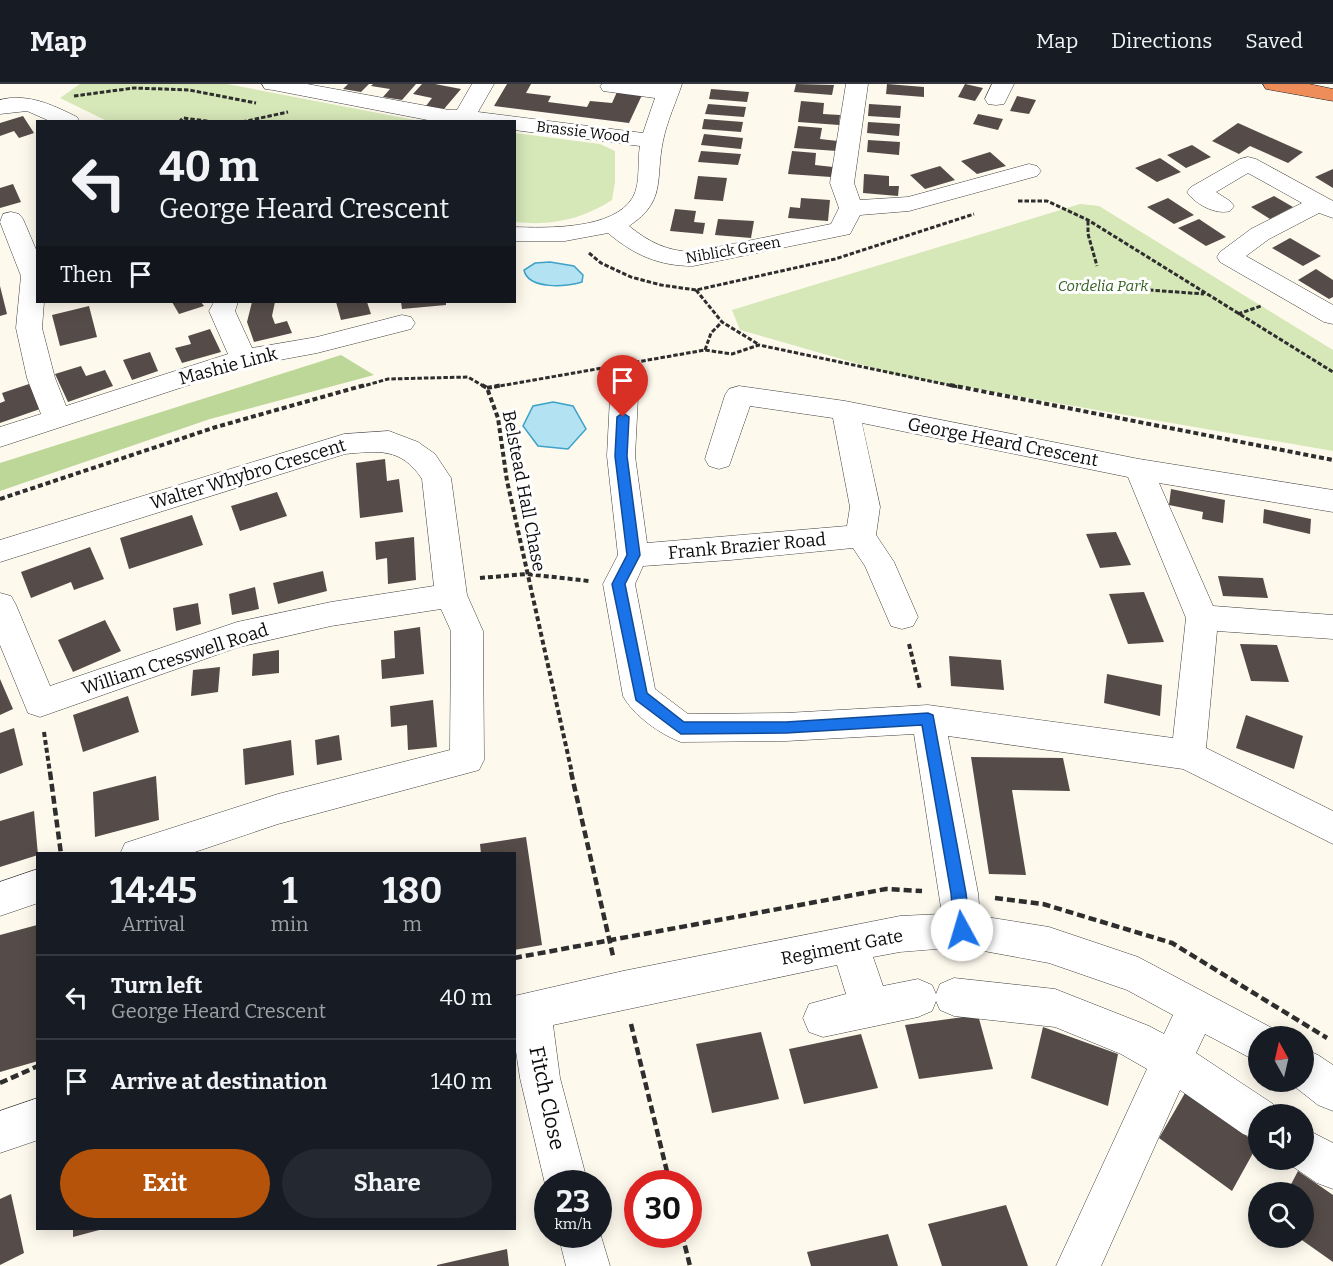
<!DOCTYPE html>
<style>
:root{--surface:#171b24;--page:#242831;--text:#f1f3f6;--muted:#9ea1a6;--line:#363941;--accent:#b45309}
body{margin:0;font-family:Bitter,serif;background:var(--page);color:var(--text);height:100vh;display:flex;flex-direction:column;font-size:22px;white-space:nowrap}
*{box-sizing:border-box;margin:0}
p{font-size:20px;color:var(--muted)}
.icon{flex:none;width:33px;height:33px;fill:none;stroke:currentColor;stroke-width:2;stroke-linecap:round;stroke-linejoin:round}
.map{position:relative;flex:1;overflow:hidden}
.panel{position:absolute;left:36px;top:768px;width:480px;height:378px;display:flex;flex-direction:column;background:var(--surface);border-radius:0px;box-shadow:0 3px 15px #0003}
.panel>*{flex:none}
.hud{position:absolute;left:36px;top:36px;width:480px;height:183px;border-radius:0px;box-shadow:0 3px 15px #0003;background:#171b24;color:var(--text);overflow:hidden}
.needle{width:39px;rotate:352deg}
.buttons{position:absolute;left:1248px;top:942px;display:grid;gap:12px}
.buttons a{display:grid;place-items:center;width:66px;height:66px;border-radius:50%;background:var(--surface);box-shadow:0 3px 15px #0003;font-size:30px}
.speed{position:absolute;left:534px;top:1086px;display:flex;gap:12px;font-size:30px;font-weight:700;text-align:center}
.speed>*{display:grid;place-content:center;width:78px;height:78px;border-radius:50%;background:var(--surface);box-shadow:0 3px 15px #0003;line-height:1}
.speed small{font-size:15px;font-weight:400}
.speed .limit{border:9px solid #d22;background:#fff;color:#111}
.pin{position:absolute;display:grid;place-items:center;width:51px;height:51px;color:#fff;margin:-62px -26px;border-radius:50% 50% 50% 0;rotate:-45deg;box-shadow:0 0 6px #0007}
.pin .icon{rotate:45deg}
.me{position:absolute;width:66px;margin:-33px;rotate:354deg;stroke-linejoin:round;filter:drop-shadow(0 0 4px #0008)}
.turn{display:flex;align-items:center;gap:21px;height:126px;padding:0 24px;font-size:27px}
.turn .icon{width:78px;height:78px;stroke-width:2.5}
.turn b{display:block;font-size:42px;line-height:51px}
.then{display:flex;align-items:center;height:57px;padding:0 24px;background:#0003;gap:12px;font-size:22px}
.eta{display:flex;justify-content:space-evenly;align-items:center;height:102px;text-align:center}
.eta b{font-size:36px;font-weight:700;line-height:42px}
.cta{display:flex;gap:12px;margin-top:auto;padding:12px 24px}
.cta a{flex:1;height:69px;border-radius:36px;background:var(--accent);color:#fff;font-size:24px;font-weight:700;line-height:69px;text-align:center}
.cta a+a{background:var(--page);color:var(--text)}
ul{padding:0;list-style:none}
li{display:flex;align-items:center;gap:18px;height:84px;padding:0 24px;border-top:2px solid var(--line)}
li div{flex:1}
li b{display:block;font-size:22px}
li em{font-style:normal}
header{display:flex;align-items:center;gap:36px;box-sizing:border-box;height:84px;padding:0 30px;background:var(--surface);border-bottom:2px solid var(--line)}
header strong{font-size:28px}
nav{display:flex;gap:33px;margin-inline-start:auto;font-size:21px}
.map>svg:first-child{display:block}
.green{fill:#d6e7b8}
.forest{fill:#bcd798}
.water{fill:#b3e3f3;stroke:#3da1c8;stroke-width:1.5}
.building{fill:#554c49}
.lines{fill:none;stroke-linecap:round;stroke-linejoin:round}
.minor-casing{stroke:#3f3f3f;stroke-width:1}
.highway-casing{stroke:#1d1d1d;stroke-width:1}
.path-far2{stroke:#2e2e2e;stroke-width:3;stroke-dasharray:4.5 2;stroke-linecap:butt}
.path-far1{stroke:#2e2e2e;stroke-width:4;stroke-dasharray:5 3;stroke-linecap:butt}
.path{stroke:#2e2e2e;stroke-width:4.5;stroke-dasharray:8 4;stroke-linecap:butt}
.minor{fill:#fff;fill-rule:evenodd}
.highway{fill:#ee8c5a;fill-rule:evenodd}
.route{fill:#1a73e8;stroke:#114b97;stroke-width:1.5}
.labels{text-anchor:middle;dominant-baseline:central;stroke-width:6;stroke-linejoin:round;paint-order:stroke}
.far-street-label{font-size:15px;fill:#0c0c0c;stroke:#fff}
.far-park-label{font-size:15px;font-style:italic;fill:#356120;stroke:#fff}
.street-label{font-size:18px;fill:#0c0c0c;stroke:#fff}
.near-street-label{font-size:21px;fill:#0c0c0c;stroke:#fff}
</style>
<header>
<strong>Map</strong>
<nav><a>Map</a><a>Directions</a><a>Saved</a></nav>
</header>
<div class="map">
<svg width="1333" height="1182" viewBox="0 0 1333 1182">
<rect width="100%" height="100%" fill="#fef9ed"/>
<!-- green -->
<path class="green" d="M80 0H227L420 37H107L60 14Z
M515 49 600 60 615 67V98L612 116C580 136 551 142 515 138Z
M1080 120 1099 122 1333 266V367L901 292 740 246 732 226Z"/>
<!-- forest -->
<path class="forest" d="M341 271 374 291 210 335 0 407V379Z"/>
<!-- water -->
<path class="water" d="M550 178 574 182 583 191 582 198C568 203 528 206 524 186L535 179Z
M553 318 573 322 586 345 568 365 538 362 523 342 533 322Z"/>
<!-- building -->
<path class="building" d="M348 0H369L361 8 343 5Z
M373 0H416L402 16 383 13 390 5 371 2Z
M422 0H435L461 5 444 25 426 22 432 14 413 10Z
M507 0H531L526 9 551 12 548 18 587 23 590 17 612 19 617 8 642 11 629 39 494 22Z
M796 0 834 1 832 11 794 8Z
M887 0 924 3V13L886 10Z
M965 0 983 4 975 17 958 13Z
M711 5 749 8 747 18 709 15Z
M1017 12 1036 16 1029 30 1010 27Z
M801 17 824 19 823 30 840 31 839 41 798 38Z
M708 20 746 23 744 33 705 30Z
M869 20 901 22 900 34 868 32Z
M978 30 1003 35 998 46 973 40Z
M23 32 34 49 19 54 14 47 0 52V39Z
M704 35 743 38 741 48 702 45Z
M868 38 900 40 899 52 867 49Z
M1238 39 1303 68 1288 79 1250 62 1239 70 1212 57Z
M798 42 822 44 820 55 838 57 837 67 794 64Z
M704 50 743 54 741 65 701 61Z
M868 56 900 58 899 71 867 68Z
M1192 61 1211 73 1186 84 1167 71Z
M701 67 741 70 738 81 698 78Z
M792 67 816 69 815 81 833 83 831 93 788 90Z
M990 68 1006 82 977 90 961 77Z
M1160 74 1181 88 1157 98 1135 84Z
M940 82 955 96 925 105 910 91Z
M1333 85V104L1315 93Z
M864 90 889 92V102H899L898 112 863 109Z
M698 92 727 94 723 117 694 115Z
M13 100 21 118 0 124V104Z
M1274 112 1293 123 1270 135 1251 123Z
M801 114 830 116 828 137 788 134 790 123 800 124Z
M1168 114 1194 131 1174 140 1147 123Z
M675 125 696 127 694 138 705 139 703 150 670 147Z
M718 135 754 137 751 154 715 151Z
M1199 135 1226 153 1206 162 1178 144Z
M1290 154 1321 172 1303 182 1272 164Z
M1316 185 1333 196V213L1329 215 1298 196Z
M0 202 7 230 0 232Z
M172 218H201L204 222 179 230Z
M252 218H275L272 232 275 240 287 237 292 249 254 258 247 238Z
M336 218H367L371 230 341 236Z
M401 218H446V221L402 225Z
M89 222 97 253 60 262 52 231Z
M210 245 221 268 182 279 175 264 191 260 188 252Z
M150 268 158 287 132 296 123 276Z
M81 282 86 292 105 286 113 302 68 318 55 290Z
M29 300 40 325 0 339V319L5 317 2 309Z
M385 375 387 397 399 395 403 428 360 434 356 379Z
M1171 405 1225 416 1223 439 1202 435 1203 428 1169 421Z
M277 408 287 432 240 447 231 422Z
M1264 425 1311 435 1310 450 1263 439Z
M192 431 203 461 129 485 120 454Z
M1116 448 1131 481 1100 484 1086 450Z
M414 453 416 496 388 500 387 474 376 476 375 458Z
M90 463 104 495 74 506 71 498 31 514 21 488Z
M323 487 327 507 278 520 273 499Z
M1218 492 1263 494 1268 514 1223 512Z
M255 503 259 525 232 531 229 510Z
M1144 508 1164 558 1128 560 1109 510Z
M198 519 201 540 176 547 173 524Z
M105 536 121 567 73 588 58 556Z
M420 543 424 590 382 595 381 576 395 574 394 547Z
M1240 560 1277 561 1289 598 1251 597Z
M279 566V589L252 592 253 570Z
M949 572 1001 576 1004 606 951 602Z
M220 583 218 608 191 612 193 586Z
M1107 590 1162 601 1160 632 1104 619Z
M0 595 13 625 0 631Z
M128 612 139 648 83 668 73 631Z
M433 616 437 663 408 666 407 641 391 643 390 622Z
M1246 631 1303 652 1294 685 1236 664Z
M14 644 23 681 0 690V649Z
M339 651 342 676 317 681 315 656Z
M291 656 294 691 245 701 243 665Z
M971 673 1063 674 1070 707 1012 706 1026 791 989 790Z
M156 692 159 736 95 753 93 708Z
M34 727 38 771 0 783V737Z
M526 753 542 861 514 866V770H481L480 760Z
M37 841 38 977 0 988V851Z
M978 931 993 985 919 995 905 941Z
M1043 943 1118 970 1108 1022 1031 994Z
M761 948 779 1015 712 1029 696 960Z
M861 950 878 1004 804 1020 789 965Z
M1185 1009 1258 1060 1232 1107 1159 1054Z
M1298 1087 1333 1111V1178L1299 1154H1304V1108H1287Z
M11 1110 24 1169 0 1181V1115Z
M1006 1121 1028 1182H942L928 1140Z
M73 1144H103V1145L73 1153Z
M888 1150 898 1182H811L807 1168Z
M507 1165 509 1182H437V1181Z"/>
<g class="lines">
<!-- minor casing -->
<g class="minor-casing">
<path id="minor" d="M262 0H307L449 26H457L472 0H494L478 28 643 49 655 14 603 7 600 2 602 0H682C676 18 667 37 663 57 655 95 667 117 629 142 649 158 666 167 693 168L831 140 839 124 830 99 846 0H868L854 99 860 116 908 113 1029 80 1037 82 1041 87 1037 92 909 127 860 131 850 150 693 182C659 182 634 171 608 149L565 157H514V143C547 144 614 146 633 113 641 98 637 78 640 62L514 46V38H438L273 6 265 5Z
M992 0H1014L1004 20 996 21 988 20 985 15Z
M10 14C34 12 55 22 77 33L80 38H52L27 27 0 30V16Z
M1248 73 1256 75 1333 117V134L1319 129 1269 155 1246 172 1333 221V240L1324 238 1220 178 1217 173 1220 168 1251 145 1302 119 1248 89 1216 108 1230 117 1234 122 1230 127C1216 131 1196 121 1187 108L1191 103 1240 75Z
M11 128 19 130 23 135 38 170V218H44L42 244 55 294 66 322 228 270 209 227 214 218H238L235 227 252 264 317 253 402 231 411 233 415 239 411 245 317 269 247 282 0 363V343L41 330 27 294 16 244 21 192 0 138 3 130Z
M739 302 845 317 1139 375 1333 406V428L1159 399 1213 522 1333 531V555L1217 547 1206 664 1333 727V760L1183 685 948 652 978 809 980 832 1049 843 1138 873 1272 944 1276 952H1258V978L1205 950 1196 969 1273 1020 1277 1030H1258V1056L1243 1050 1180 1006 1101 1182H1056L1147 985 1121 970 1055 943 954 932 940 926 936 917 932 927 918 933 823 953 809 948 803 934 809 920 846 910 837 881 553 941 560 994 588 1100H548V1105L545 1100 520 994 514 954V912L623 887 900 832 942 830 914 650 786 657 681 658C661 651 633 631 623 612L603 500 618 471 607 372 610 313 614 307 624 304 634 307 638 313 635 372 647 459 847 442 850 423 833 334 750 322 729 382 719 385 709 382 705 375 725 311 729 305ZM862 339 1128 393 1186 534 1173 654 928 621 786 629 688 630 655 605 635 500 643 482 730 476 853 464 865 482 891 542 902 545 913 542 918 533 894 478 876 451 880 423ZM962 863 1049 879 1127 906 1173 931 1164 950 1149 942 1055 905 954 894 940 900 936 910 932 901 918 895 883 902 873 873 900 868Z
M389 347 418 358 435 370 451 394 467 511 483 547 484 676 479 686 278 740 189 770H120L125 759 278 710 450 666 451 547 441 525 331 542 239 563 40 633 28 629 0 561V509L11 512 16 521 50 602 237 538 331 518 434 502 422 395C401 363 378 367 345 370L0 478V456L344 350Z
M38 785V819L0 832V798Z
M1304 965 1318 971 1333 981V1027L1318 1021 1290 999 1289 998H1304Z
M38 1014V1056L0 1069V1027Z
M1304 1044 1333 1059V1105L1317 1099 1289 1080 1287 1076H1304Z
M598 1142 610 1182H566L558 1150H598Z"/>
</g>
<!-- highway casing -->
<g class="highway-casing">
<path id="highway" d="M1263 0H1309L1333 5V17L1266 5Z"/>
</g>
<!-- path-far2 -->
<path class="path-far2" d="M74 12 134 4 189 6 256 19
M179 38 183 34 214 38
M242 38 288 28
M1018 117H1047L1088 136 1333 288
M1088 137V150L1097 182
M589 169 601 179 631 193 661 201 696 206 835 175 974 130
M1136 205 1204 210
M696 206 722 238 758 260
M1238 230 1261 222
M705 266 711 249 721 239
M360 303 388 295 468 293 485 303
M494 303 705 266 732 270 759 261 958 303"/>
<!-- path-far1 -->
<path class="path-far1" d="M482 301 487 304 498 334 507 397 572 689
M950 301 1333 376
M487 304 502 301
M0 415 216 343 365 301
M480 494 527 490 589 497
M909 560 920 605
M44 648 50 689"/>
<!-- path -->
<path class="path" d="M50 688 61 770
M571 688 613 872
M995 814 1043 820 1172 859 1327 954
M514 874 886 805 922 807
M631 940 670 1100
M0 999 38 982
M682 1150 690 1182"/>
<!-- minor -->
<use href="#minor" class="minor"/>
<!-- highway -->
<use href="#highway" class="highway"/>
</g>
<!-- route -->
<path class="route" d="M623 329 629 333 627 372 640 471 625 500 647 609 684 638H786L928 629 933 631 966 809 970 846 968 851 962 853 957 851 954 846 951 809 922 641 786 649 681 650 636 616 612 500 627 471 615 372 617 333Z"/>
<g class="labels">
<!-- far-street labels -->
<g class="far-street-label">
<text transform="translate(583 48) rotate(7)">Brassie Wood</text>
<text transform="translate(733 166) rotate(-10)">Niblick Green</text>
</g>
<!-- far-park labels -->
<g class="far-park-label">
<text x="1103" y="202">Cordelia Park</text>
</g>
<!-- street labels -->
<g class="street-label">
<text transform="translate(228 282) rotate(-15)">Mashie Link</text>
<text transform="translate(1003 358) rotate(11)">George Heard Crescent</text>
<text transform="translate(248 390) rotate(-17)">Walter Whybro Crescent</text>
<text transform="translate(524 407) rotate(79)">Belstead Hall Chase</text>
<text transform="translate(747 462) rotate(-5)">Frank Brazier Road</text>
<text transform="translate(175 575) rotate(-18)">William Cresswell Road</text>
<text transform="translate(842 863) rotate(-11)">Regiment Gate</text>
</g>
<!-- near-street labels -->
<g class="near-street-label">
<text transform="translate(547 1014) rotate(78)">Fitch Close</text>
</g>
</g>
</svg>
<div class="buttons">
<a><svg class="needle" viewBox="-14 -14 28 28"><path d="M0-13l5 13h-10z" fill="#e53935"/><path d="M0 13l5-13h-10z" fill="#9ea1a6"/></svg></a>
<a><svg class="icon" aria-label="sound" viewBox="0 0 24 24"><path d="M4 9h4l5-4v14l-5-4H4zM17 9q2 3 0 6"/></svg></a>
<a><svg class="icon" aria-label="search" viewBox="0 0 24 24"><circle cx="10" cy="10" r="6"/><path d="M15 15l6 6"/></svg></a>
</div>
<div class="speed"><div>23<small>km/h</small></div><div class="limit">30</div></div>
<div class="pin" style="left:623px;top:333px;background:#d93025"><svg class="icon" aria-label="arrive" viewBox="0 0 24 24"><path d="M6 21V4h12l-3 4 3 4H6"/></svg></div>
<svg class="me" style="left:962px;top:846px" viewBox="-20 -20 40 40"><circle r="19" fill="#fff"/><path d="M0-13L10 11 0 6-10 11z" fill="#1a73e8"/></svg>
<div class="hud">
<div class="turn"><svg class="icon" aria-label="left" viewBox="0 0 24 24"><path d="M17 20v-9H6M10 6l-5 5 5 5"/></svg><div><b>40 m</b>George Heard Crescent</div></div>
<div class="then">Then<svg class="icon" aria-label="arrive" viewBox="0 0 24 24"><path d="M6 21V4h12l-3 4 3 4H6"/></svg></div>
</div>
<section class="panel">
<div class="eta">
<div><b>14:45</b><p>Arrival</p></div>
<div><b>1</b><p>min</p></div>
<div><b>180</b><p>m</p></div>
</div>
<ul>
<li><svg class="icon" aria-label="left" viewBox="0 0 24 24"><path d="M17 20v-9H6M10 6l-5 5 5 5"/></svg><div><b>Turn left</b><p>George Heard Crescent</p></div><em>40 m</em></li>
<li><svg class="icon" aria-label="arrive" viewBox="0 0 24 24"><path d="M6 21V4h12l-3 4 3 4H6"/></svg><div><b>Arrive at destination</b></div><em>140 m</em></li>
</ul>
<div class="cta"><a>Exit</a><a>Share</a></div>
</section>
</div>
